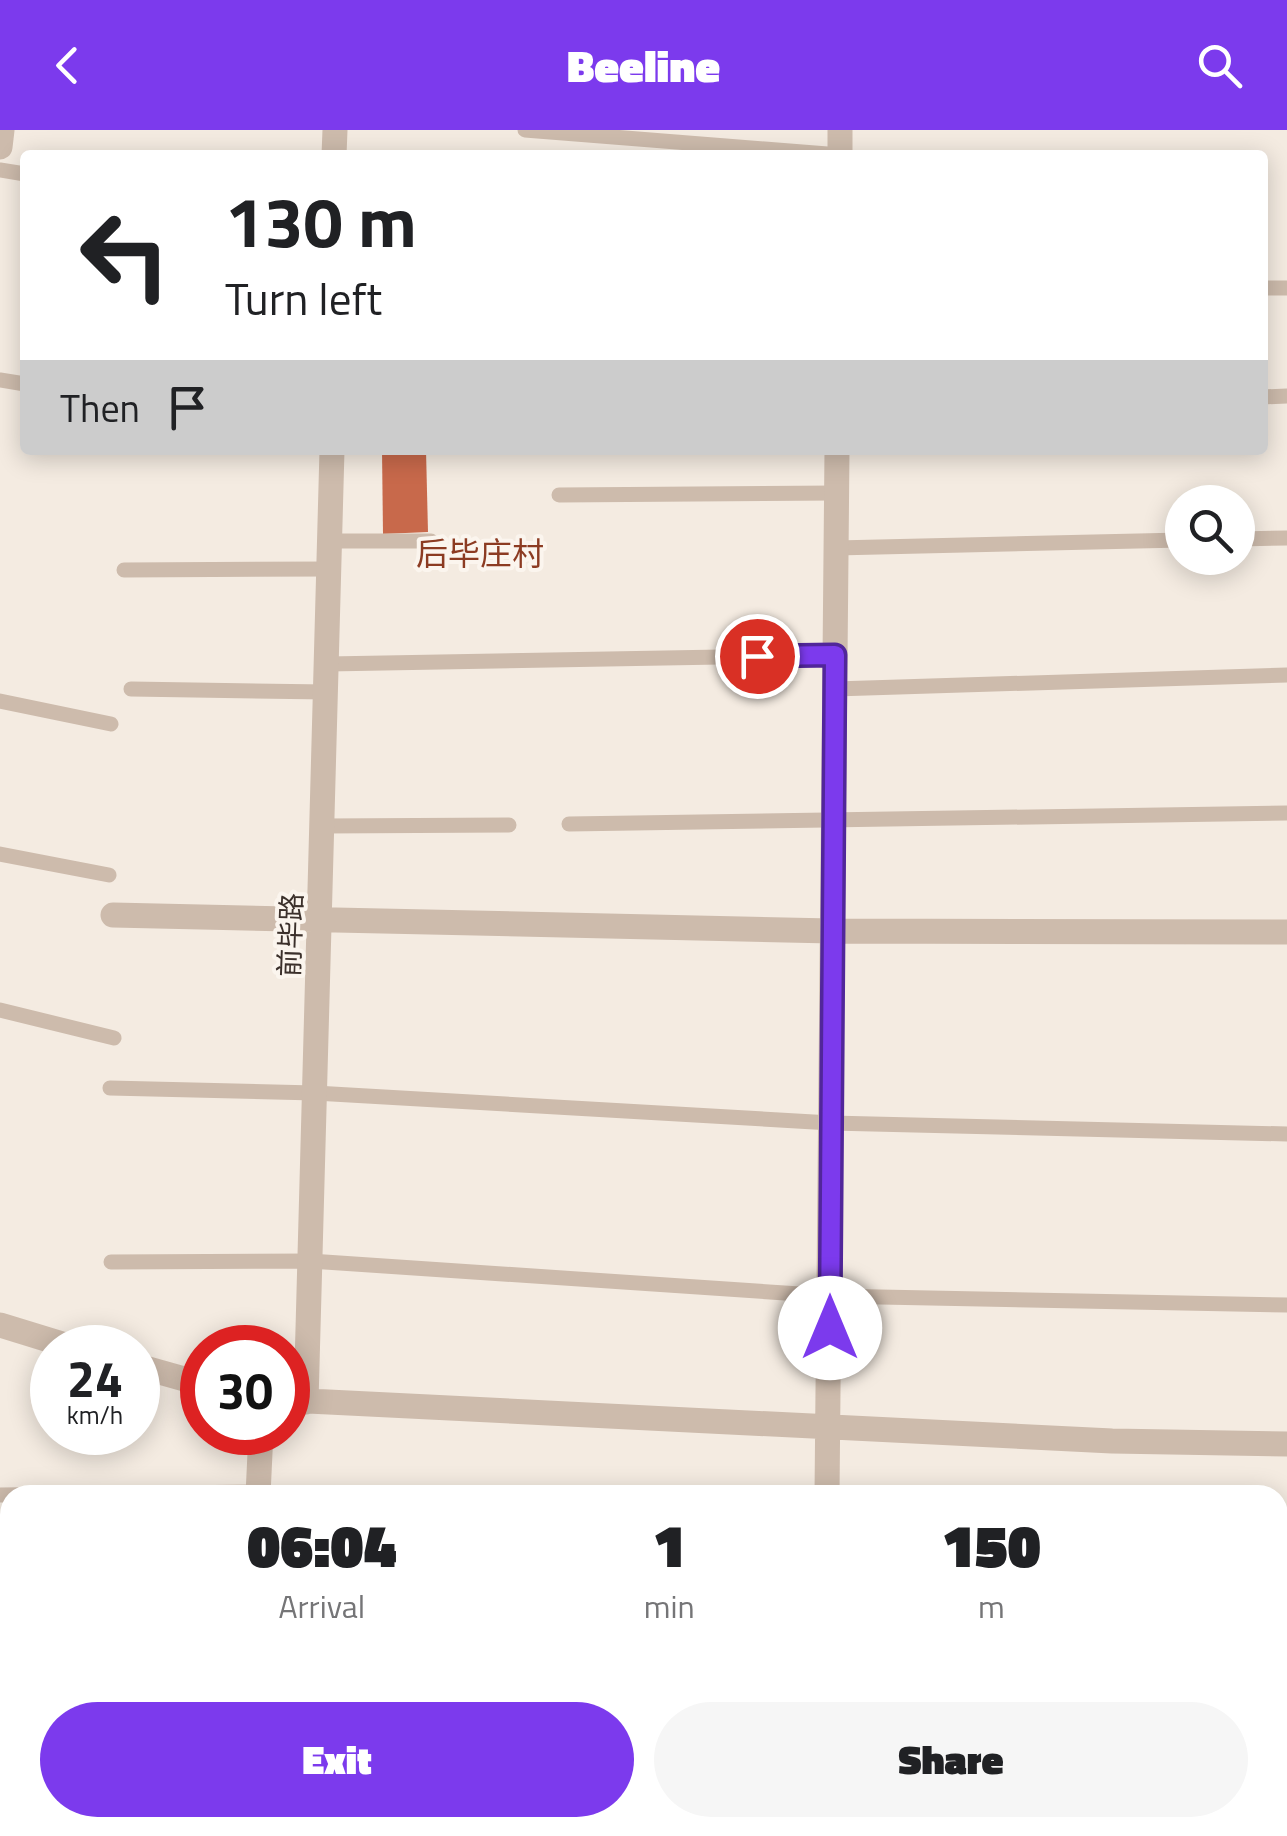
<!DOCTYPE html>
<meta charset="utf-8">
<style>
:root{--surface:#fff;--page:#f6f6f6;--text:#202124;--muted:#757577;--accent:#7c3aed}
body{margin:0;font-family:"Titillium Web","Noto Sans SC",sans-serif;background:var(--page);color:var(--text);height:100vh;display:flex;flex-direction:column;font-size:38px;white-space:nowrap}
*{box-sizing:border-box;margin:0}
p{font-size:32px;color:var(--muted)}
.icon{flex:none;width:55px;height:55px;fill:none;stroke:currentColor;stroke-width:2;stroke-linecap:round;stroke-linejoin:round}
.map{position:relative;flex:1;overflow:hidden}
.sheet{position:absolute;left:0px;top:1355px;width:1288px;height:352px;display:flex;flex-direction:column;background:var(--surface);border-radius:30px 30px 0 0;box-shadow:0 5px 25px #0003}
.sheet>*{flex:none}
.banner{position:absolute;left:20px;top:20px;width:1248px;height:305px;border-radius:10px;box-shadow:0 5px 25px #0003;background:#fff;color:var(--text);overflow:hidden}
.controls{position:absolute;left:1165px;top:355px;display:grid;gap:20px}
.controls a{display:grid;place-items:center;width:90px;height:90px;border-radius:50%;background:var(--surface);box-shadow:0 5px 25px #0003;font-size:50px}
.speed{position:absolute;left:30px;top:1195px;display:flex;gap:20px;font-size:50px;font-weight:700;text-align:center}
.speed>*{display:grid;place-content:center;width:130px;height:130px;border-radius:50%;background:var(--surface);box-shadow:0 5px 25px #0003;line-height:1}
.speed small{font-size:25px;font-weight:400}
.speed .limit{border:15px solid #d22;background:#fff;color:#111}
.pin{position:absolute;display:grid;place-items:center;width:85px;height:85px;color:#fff;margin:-42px;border:5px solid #fff;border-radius:50%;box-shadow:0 2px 10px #0007}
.me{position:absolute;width:110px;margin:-55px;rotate:0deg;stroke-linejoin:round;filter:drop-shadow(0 0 8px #0008)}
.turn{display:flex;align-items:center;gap:35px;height:210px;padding:0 40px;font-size:45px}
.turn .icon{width:130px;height:130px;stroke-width:2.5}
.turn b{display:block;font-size:70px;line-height:85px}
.then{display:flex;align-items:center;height:95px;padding:0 40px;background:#0003;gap:20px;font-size:38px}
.eta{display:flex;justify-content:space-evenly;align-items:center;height:170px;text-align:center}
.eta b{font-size:60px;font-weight:800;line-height:70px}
.primary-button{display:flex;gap:20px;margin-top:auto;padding:20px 40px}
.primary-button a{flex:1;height:115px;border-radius:60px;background:var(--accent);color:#fff;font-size:40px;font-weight:800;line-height:115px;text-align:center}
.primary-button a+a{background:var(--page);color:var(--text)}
header{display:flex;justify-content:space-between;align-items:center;height:130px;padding:0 40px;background:var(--accent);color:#fff;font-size:45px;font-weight:800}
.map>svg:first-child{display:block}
.building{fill:#c8694b}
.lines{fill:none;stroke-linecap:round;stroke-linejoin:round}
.service{stroke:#cdbbac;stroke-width:15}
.minor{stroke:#cdbbac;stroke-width:25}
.route-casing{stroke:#51269a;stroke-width:25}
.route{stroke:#7c3aed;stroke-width:18}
.labels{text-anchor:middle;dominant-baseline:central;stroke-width:8;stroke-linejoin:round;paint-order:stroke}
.street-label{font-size:28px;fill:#3b302b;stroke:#fbf5ee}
.quarter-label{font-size:32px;fill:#8c3b22;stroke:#fbf5ee}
</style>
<header><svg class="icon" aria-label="back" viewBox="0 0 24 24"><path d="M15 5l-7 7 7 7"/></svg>Beeline<svg class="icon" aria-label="search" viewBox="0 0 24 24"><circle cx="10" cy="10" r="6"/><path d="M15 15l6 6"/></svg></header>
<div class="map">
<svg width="1287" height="1706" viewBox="0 0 1287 1706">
<rect width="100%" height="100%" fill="#f4ebe1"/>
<!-- building -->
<path class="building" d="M382 320H426L428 402 383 404Z"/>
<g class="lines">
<!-- service -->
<path class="service" d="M525 0 840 25
M0 40 25 44
M1262 158H1287
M0 250 25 254
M1262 267 1287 266
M559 365 836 363
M1238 409 1287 408
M332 411H431
M836 418 1182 410
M124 440 331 439
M328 534 835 525
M131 559 327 562
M835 559 1287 545
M0 571 111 594
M569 694 1287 683
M324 696 509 695
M0 724 109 745
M0 880 114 908
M110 958 315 963 831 993 1287 1004
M111 1132 310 1131 830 1166 1287 1175
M0 1365 258 1362
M1278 1475H1287
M0 1542H10
M0 1645 10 1644
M1278 1651 1287 1652
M1277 1706 1287 1697"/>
<!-- minor -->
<path class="minor" d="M0 17 2 0
M334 25 335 0
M840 25V0
M113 785 832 801 1287 802
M0 1195 75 1218
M138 1236 202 1254
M288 1270 1112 1311 1287 1314
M306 1272 332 320
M258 1365 261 1302
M827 1365 837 320
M206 1706 209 1698
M816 1706V1698"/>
</g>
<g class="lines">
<!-- route casing -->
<g class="route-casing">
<path id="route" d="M757 526 835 525 830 1198"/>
</g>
<!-- route -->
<use href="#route" class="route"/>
</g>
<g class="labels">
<!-- street labels -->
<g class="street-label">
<text transform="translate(290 805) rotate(-88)">前毕路</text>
</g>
<!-- quarter labels -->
<g class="quarter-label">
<text x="480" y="423">后毕庄村</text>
</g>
</g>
</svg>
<div class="controls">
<a><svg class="icon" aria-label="search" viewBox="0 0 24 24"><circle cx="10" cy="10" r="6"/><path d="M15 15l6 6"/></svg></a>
</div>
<div class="speed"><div>24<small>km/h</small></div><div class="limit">30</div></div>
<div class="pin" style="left:757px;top:526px;background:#d93025"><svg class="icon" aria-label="arrive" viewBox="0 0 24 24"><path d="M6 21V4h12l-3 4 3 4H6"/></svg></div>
<svg class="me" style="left:830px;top:1198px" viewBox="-20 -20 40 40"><circle r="19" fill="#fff"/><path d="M0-13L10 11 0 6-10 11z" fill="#7c3aed"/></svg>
<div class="banner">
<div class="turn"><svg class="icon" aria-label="left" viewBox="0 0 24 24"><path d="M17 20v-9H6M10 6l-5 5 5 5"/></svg><div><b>130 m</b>Turn left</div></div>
<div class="then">Then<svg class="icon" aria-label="arrive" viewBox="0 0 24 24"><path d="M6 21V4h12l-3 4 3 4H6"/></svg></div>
</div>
<section class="sheet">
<div class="eta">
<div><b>06:04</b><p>Arrival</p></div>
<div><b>1</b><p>min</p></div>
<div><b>150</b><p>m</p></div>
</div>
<div class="primary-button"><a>Exit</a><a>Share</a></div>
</section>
</div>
